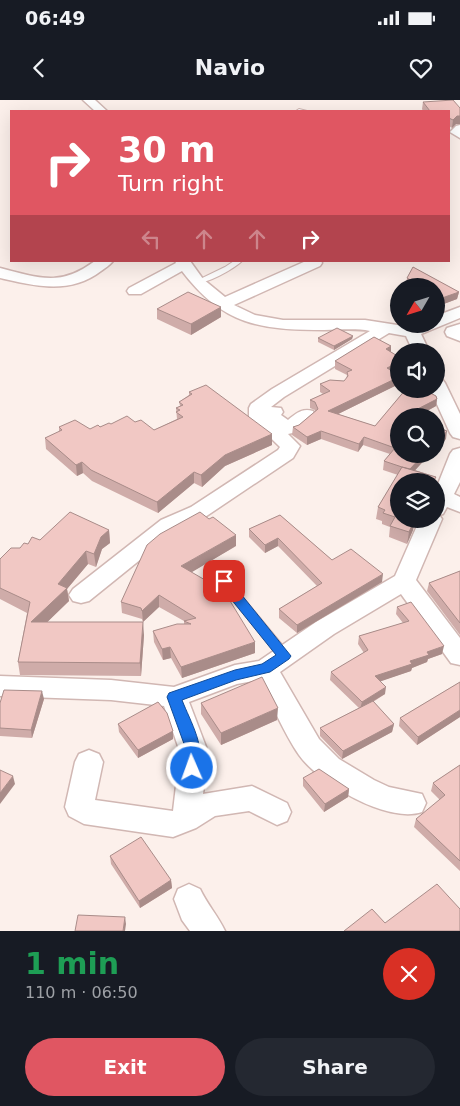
<!DOCTYPE html>
<meta charset="utf-8">
<style>
:root{--surface:#171b24;--page:#242831;--text:#f1f3f6;--muted:#9ea1a6;--accent:#e05662}
body{margin:0;font-family:"DejaVu Sans",sans-serif;background:var(--page);color:var(--text);height:100vh;display:flex;flex-direction:column;font-size:19px;white-space:nowrap}
*{box-sizing:border-box;margin:0}
p{font-size:16px;color:var(--muted)}
.icon{flex:none;width:28px;height:28px;fill:none;stroke:currentColor;stroke-width:2;stroke-linecap:round;stroke-linejoin:round}
.map{position:relative;height:831px;overflow:hidden}
.side{display:flex;flex-direction:column;background:var(--surface);flex:1}
.side>*{flex:none}
.top-card{position:absolute;left:10px;top:10px;width:440px;height:152px;border-radius:0px;box-shadow:0 5px 20px #0002;background:#e05662;color:#fff;overflow:hidden}
.needle{width:32px;rotate:231deg}
.fabs{position:absolute;left:390px;top:178px;display:grid;gap:10px}
.fabs a{display:grid;place-items:center;width:55px;height:55px;border-radius:50%;background:var(--surface);box-shadow:0 5px 20px #0002;font-size:25px}
.pin{position:absolute;display:grid;place-items:center;width:42px;height:42px;color:#fff;margin:-21px;border-radius:10px;box-shadow:0 2px 8px #0006}
.me{position:absolute;width:55px;margin:-28px;rotate:358deg;stroke-linejoin:round;filter:drop-shadow(0 0 4px #0008)}
.turn{display:flex;align-items:center;gap:18px;height:105px;padding:0 25px;font-size:22px}
.turn .icon{width:65px;height:65px;stroke-width:2.5}
.turn b{display:block;font-size:35px;line-height:42px}
.lanes{display:flex;align-items:center;height:48px;padding:0 25px;background:#0003;justify-content:center;gap:25px;direction:ltr}
.lanes .off{opacity:.35}
.round{display:grid;place-items:center;flex:none;width:52px;height:52px;border-radius:26px;background:var(--page)}
.headline{display:flex;align-items:center;justify-content:space-between;height:85px;padding:0 25px}
h1{font-size:30px;font-weight:700;line-height:38px;color:#1e9e55}
.primary-button{display:flex;gap:10px;margin-top:auto;padding:10px 25px}
.primary-button a{flex:1;height:58px;border-radius:30px;background:var(--accent);color:#fff;font-size:20px;font-weight:700;line-height:58px;text-align:center}
.primary-button a+a{background:var(--page);color:var(--text)}
.status{display:flex;justify-content:space-between;align-items:center;height:35px;padding:0 25px;background:var(--surface);direction:ltr}
.status svg{height:14px;fill:currentColor}
header{display:flex;justify-content:space-between;align-items:center;height:65px;padding:0 25px;background:var(--surface);font-size:22px;font-weight:700}
.map>svg:first-child{display:block}
.lines{fill:none;stroke-linecap:round;stroke-linejoin:round}
.lane-casing{stroke:#d1b7b3;stroke-width:2}
.street-casing{stroke:#d1b7b3;stroke-width:3}
.lane{fill:#fff;fill-rule:evenodd}
.street{fill:#fff;fill-rule:evenodd}
.wall{fill:#cfaca9}
.shaded-wall{fill:#a98c89}
.building{fill:#f1c8c4;stroke:#a98c89}
.route{fill:#1a73e8;stroke:#114b97}
</style>
<div class="status"><b>06:49</b><svg viewBox="0 0 49 12"><path d="M0 12V9h3v3zM5 12V6h3v6zM10 12V3h3v9zM15 12V0h3v12zM26 1h20v11H26zM47 4h2v5h-2z"/></svg></div>
<header><svg class="icon" aria-label="back" viewBox="0 0 24 24"><path d="M15 5l-7 7 7 7"/></svg>Navio<svg class="icon" aria-label="heart" viewBox="0 0 24 24"><path d="M12 20l-8-8c-3-5 5-10 8-4 3-6 11-1 8 4z"/></svg></header>
<div class="map">
<svg width="460" height="831" viewBox="0 0 460 831">
<rect width="100%" height="100%" fill="#fcf0eb"/>
<g class="lines">
<!-- lane casing -->
<g class="lane-casing">
<path id="lane" d="M299 9 307 11H296Z
M234 161H242C235 168 203 187 194 182L225 167Z
M223 477 227 478 289 553 291 556 289 559 285 560 281 559 219 484 218 481 219 478Z"/>
</g>
<!-- street casing -->
<g class="street-casing">
<path id="street" d="M83 0H95L107 11H95Z
M460 25V38L450 32 456 26Z
M95 161H113C110 165 105 168 101 171 70 195 35 186 0 178V168C40 178 60 187 95 161Z
M175 161H190L203 179 225 197 306 161H321L322 163 320 166 234 205 255 215 283 220H365L410 227 417 224H436V216L460 207V218L421 234 429 251H413L406 236 389 233 284 297 271 307 281 308 283 312 281 315 288 320C297 313 302 308 313 311L315 315 297 332 288 334 300 346 293 358 205 417 177 430 89 501 81 503 73 501 69 495 73 489 161 420 191 407 278 350 280 347 249 317V308L251 304 272 289 370 231C355 228 339 230 324 230 260 230 223 225 182 171L141 194H129L127 191 129 188 176 163Z
M460 224V241L447 236 445 232 447 228Z
M436 278 442 279 445 283 460 314V339L453 337 450 333 430 289H436Z
M460 348V382L454 394 460 397V412L447 407 443 414 439 415 442 419 416 480 460 538V565L451 563 401 494 334 534 280 572 319 639 339 659 374 680 389 687 422 694 426 703 422 712C387 724 319 683 299 655 284 633 272 604 259 580L237 584 189 602 208 652 203 694 252 686 287 703 291 712 287 721 277 725 249 711 215 716 196 728 173 737 84 724 69 716 65 707 75 662 79 654 89 650 99 654 103 662 95 700 173 711 180 652 164 606 111 600 0 596V576L111 580 174 587 235 565 259 561 316 522 395 476 420 419H436V389L450 354 453 350Z
M189 784 200 789C207 804 218 816 225 831H190L182 820 174 799 178 789Z"/>
</g>
<!-- lane -->
<use href="#lane" class="lane"/>
<!-- street -->
<use href="#street" class="street"/>
</g>
<!-- wall -->
<path class="wall" d="M423 2 460 8V24H456L452 28 449 26V11H423L422 9Z
M413 167 459 192 457 199 441 205 436 202V186H408L406 185 407 178Z
M221 207V217L191 235 157 219V209Z
M353 236 352 239 334 250 318 242V238Z
M374 237 391 246V252L399 257V269L394 272 399 275V284L338 314 375 326 406 289H423L436 296 437 299 436 306 418 316H399V354H430L415 370 436 377 435 381H399V419H416L415 420 413 430 407 444 389 437 390 427 382 424V421L376 419 378 407 398 375 383 370 384 361 390 354 363 345 358 352 321 339 307 345 292 335 293 327 299 325 315 311V310L310 308V300L323 294 320 292V284L330 280 344 281 346 279 347 275 335 269V261Z
M189 292 272 334V345L225 366 202 387 194 383 158 413 92 381 83 373 77 376 46 349 45 338 59 332V327L90 329 111 324 135 322 154 330 177 319 176 308 180 306 179 302 189 295Z
M280 415 332 460 382 482 297 533 279 518V509L317 486 278 446 265 453 249 437V429Z
M109 430 110 443 102 449 96 467 88 464 67 489 69 501 47 522 144 535 141 576 20 575 18 562 27 513 0 499V459L28 444 40 440Z
M236 446 191 472 255 553 182 578 171 558 163 560 154 542 153 531 184 524V521L159 507 143 522 142 519 122 513 121 502Z
M460 471V535L427 491 429 483Z
M397 507 442 554 428 559 427 562 412 568 411 571 380 581 385 594 373 602 394 624 392 632 342 659 320 636V628L359 608 330 580 331 572 364 553 358 544 359 536 403 523 396 514Z
M460 582V617L417 645 399 626 400 618Z
M44 599 32 638 0 636V603Z
M201 603 277 620 221 645 201 614Z
M118 624 173 631V639L138 658 119 632Z
M460 665V771L414 727 416 719 440 700 431 691 433 683Z
M303 678 349 689 348 697 324 712 303 686Z
M110 756 171 780 172 788 140 808 111 764Z"/>
<!-- shaded-wall -->
<path class="shaded-wall" d="M457 16H460V24H456L452 28 453 20Z
M459 192 457 199 441 205 442 198Z
M221 207V217L191 235V224Z
M353 236 352 239 334 250V246Z
M391 246V254L386 249Z
M399 262V269L386 276 387 268Z
M399 277V284L328 319V311Z
M437 299 436 306 418 316H404Z
M321 331V339L307 345V337Z
M447 331 446 339 436 351 437 343Z
M272 334V345L225 366 202 387 201 375 225 355Z
M364 337 363 345 358 352 359 344Z
M424 354H430L408 378 409 370Z
M82 362 83 373 77 376 76 365Z
M194 372V383L158 413 157 402Z
M415 419 413 430 407 444 409 432Z
M109 430 110 443 102 449 96 467 94 454 101 437Z
M236 435V446L182 478 181 466Z
M278 438V446L265 453V445Z
M86 451 88 464 67 489 69 501 34 535 31 522 58 484Z
M383 474 382 482 297 533V525Z
M159 495V507L143 522 142 511Z
M143 522 144 535 141 576 140 563Z
M255 542V553L182 578 181 567Z
M444 546 442 554 428 559 427 562 412 568 411 571 373 584 375 576 427 552Z
M170 547 171 558 163 560 162 549Z
M386 587 385 594 360 609 362 602Z
M42 591 44 599 32 638 31 630Z
M278 608 277 620 221 645V633Z
M460 610V617L417 645 418 637Z
M394 624 392 632 342 659 343 651Z
M173 631V639L138 658V650Z
M13 676 15 684 0 704V693Z
M349 689 348 697 324 712 325 704Z
M171 780 172 788 140 808 139 801Z
M125 817 126 824 125 831H123Z"/>
<!-- building -->
<path class="building" d="M453 0 460 8V16H457L453 20 449 18V11H430L423 2Z
M413 167 459 192 442 198 436 195V186H421L407 178Z
M188 192 221 207 191 224 157 209Z
M337 228 353 236 334 246 318 238Z
M374 237 391 246 386 249 399 257V262L387 268 399 275V277L328 311 375 326 406 289H423L436 296 437 299 404 316H399V354H424L410 369 402 367 384 361 395 348 364 337 359 344 321 331 307 337 293 327 299 325 318 309 315 302 310 300 330 291 320 284 330 280 344 281 348 276 347 272 352 270 335 261Z
M206 285 272 334 225 355 201 375 194 372 157 402 91 370 82 362 76 365 45 338 62 330 59 327 75 320 90 329 98 325 100 327 109 323 111 324 127 316 135 322 141 320 154 330 183 317 176 312 180 310 176 308 183 305 179 302 192 294 189 292Z
M436 327 447 331 437 343H436Z
M402 367 436 377 433 381H399V419H415L409 432 390 426 395 417 383 413 385 410 378 407Z
M70 412 109 430 101 437 94 454 86 451 58 484 67 488 31 522H143L140 563 18 562 30 502 0 488V459L11 448H20L24 443 28 444 32 437 40 440Z
M200 412 209 419 213 417 236 435 181 466 224 491 255 542 181 567 170 547 162 549 153 531 177 524H191L184 521 196 518 159 495 142 511 141 508 121 502 147 445 160 434Z
M280 415 332 460 351 449 383 474 297 525 279 509 322 483 278 438 265 445 249 429Z
M460 471V523L429 483Z
M411 502 444 546 427 552 429 555 410 561 412 564 375 576 386 587 362 602 331 572 368 550 359 536 409 521 397 507Z
M262 577 278 608 221 633 201 603Z
M460 582V610L418 637 400 618Z
M4 590 42 591 31 630 0 628V603Z
M373 601 394 624 343 651 320 628Z
M158 602 167 613 173 631 138 650 118 624Z
M460 665V761L416 719 445 695 433 683Z
M319 669 349 689 325 704 303 678Z
M0 670 13 676 0 693Z
M141 737 171 780 139 801 110 756Z
M437 784 460 809V831H344L372 809 385 823Z
M78 815 125 817 123 831H75Z"/>
<!-- route -->
<path class="route" d="M224 477 228 478 291 556 289 559 270 572 236 580 182 600C190 621 208 650 197 673L192 675 187 673 185 668 187 652 167 597 169 593 235 570 262 564 276 555 219 484 217 481Z"/>
</svg>
<div class="fabs">
<a><svg class="needle" viewBox="-14 -14 28 28"><path d="M0-13l5 13h-10z" fill="#e53935"/><path d="M0 13l5-13h-10z" fill="#9ea1a6"/></svg></a>
<a><svg class="icon" aria-label="sound" viewBox="0 0 24 24"><path d="M4 9h4l5-4v14l-5-4H4zM17 9q2 3 0 6"/></svg></a>
<a><svg class="icon" aria-label="search" viewBox="0 0 24 24"><circle cx="10" cy="10" r="6"/><path d="M15 15l6 6"/></svg></a>
<a><svg class="icon" aria-label="layers" viewBox="0 0 24 24"><path d="M12 4l9 5-9 5-9-5zM3 14l9 5 9-5"/></svg></a>
</div>
<div class="pin" style="left:224px;top:481px;background:#d93025"><svg class="icon" aria-label="arrive" viewBox="0 0 24 24"><path d="M6 21V4h12l-3 4 3 4H6"/></svg></div>
<svg class="me" style="left:192px;top:668px" viewBox="-20 -20 40 40"><circle r="17" fill="#1a73e8" stroke="#fff" stroke-width="3"/><path d="M0-11L8 9 0 5-8 9z" fill="#fff"/></svg>
<div class="top-card">
<div class="turn"><svg class="icon" aria-label="right" viewBox="0 0 24 24"><path d="M7 20v-9h11M14 6l5 5-5 5"/></svg><div><b>30 m</b>Turn right</div></div>
<div class="lanes"><svg class="icon off" aria-label="left" viewBox="0 0 24 24"><path d="M17 20v-9H6M10 6l-5 5 5 5"/></svg><svg class="icon off" aria-label="ahead" viewBox="0 0 24 24"><path d="M12 20V5M6 11l6-6 6 6"/></svg><svg class="icon off" aria-label="ahead" viewBox="0 0 24 24"><path d="M12 20V5M6 11l6-6 6 6"/></svg><svg class="icon" aria-label="right" viewBox="0 0 24 24"><path d="M7 20v-9h11M14 6l5 5-5 5"/></svg></div>
</div>
</div>
<section class="side">
<div class="headline"><div><h1>1 min</h1><p>110 m · 06:50</p></div><a class="round" style="background:#d93025;color:#fff"><svg class="icon" aria-label="close" viewBox="0 0 24 24"><path d="M6 6l12 12M18 6L6 18"/></svg></a></div>
<div class="primary-button"><a>Exit</a><a>Share</a></div>
</section>
